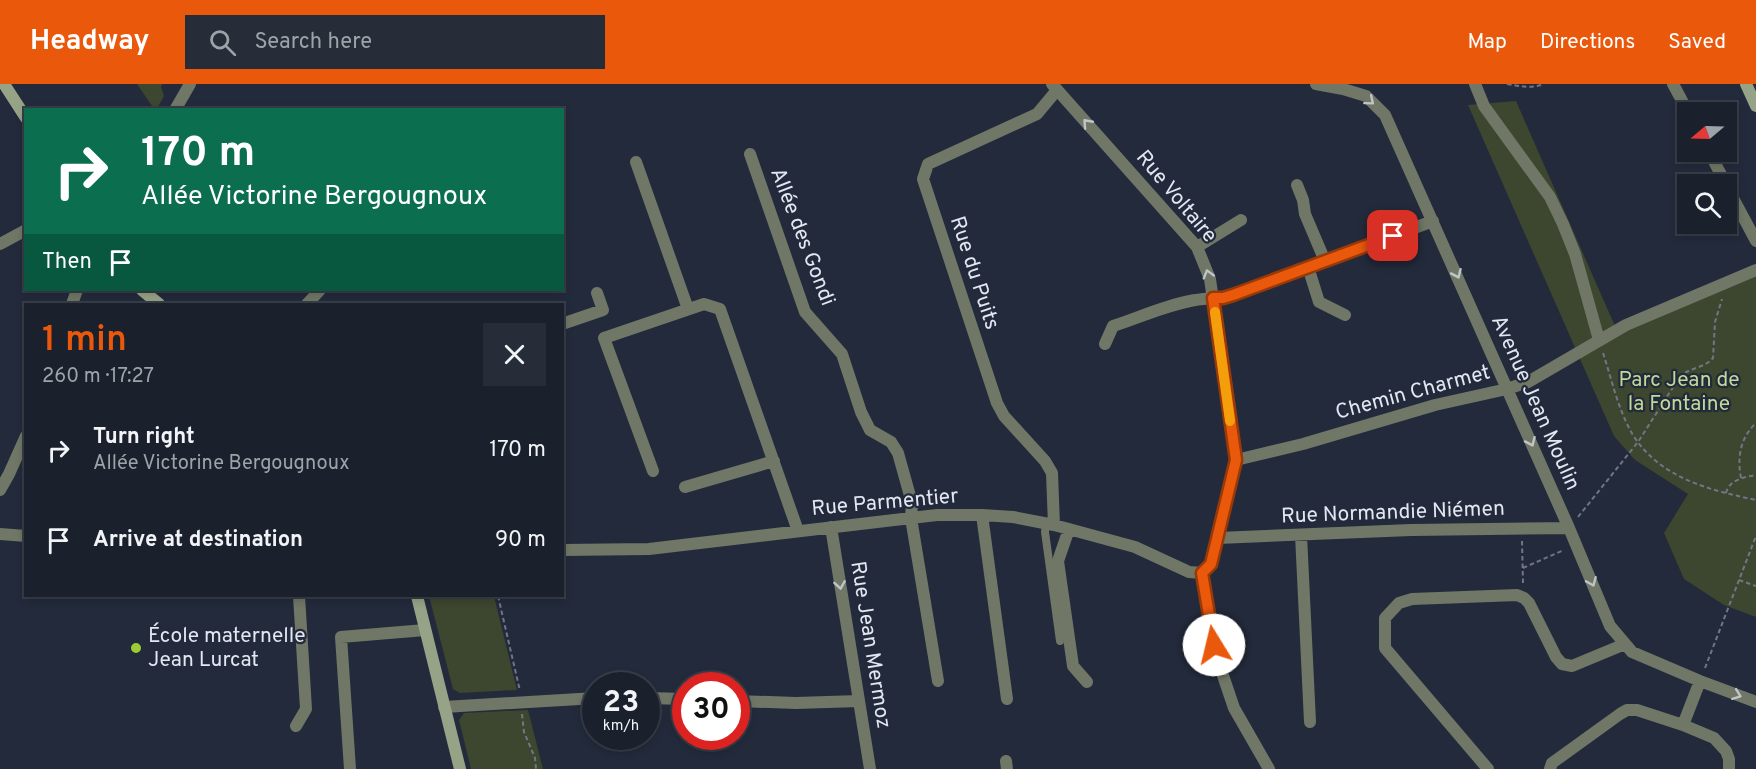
<!DOCTYPE html>
<meta charset="utf-8">
<style>
:root{--surface:#1a202c;--page:#272d38;--text:#f1f3f6;--muted:#9fa3a9;--line:#383e48;--accent:#ea580c}
body{margin:0;font-family:Overpass,sans-serif;background:var(--page);color:var(--text);height:100vh;display:flex;flex-direction:column;font-size:22px;white-space:nowrap}
*{box-sizing:border-box;margin:0}
p{font-size:20px;color:var(--muted)}
.icon{flex:none;width:33px;height:33px;fill:none;stroke:currentColor;stroke-width:2;stroke-linecap:round;stroke-linejoin:round}
.map{position:relative;flex:1;overflow:hidden}
.sheet{position:absolute;left:24px;top:219px;width:540px;height:294px;display:flex;flex-direction:column;background:var(--surface);border-radius:0px;box-shadow:0 3px 9px #0003,0 0 0 2px var(--line)}
.sheet>*{flex:none}
.guide{position:absolute;left:24px;top:24px;width:540px;height:183px;border-radius:0px;box-shadow:0 3px 9px #0003,0 0 0 2px var(--line);background:#0b6e4f;color:#fff;overflow:hidden}
.needle{width:39px;rotate:251deg}
.tools{position:absolute;left:1677px;top:18px;display:grid;gap:12px}
.tools a{display:grid;place-items:center;width:60px;height:60px;border-radius:0px;background:var(--surface);box-shadow:0 3px 9px #0003,0 0 0 2px var(--line);font-size:30px}
.speed{position:absolute;left:582px;top:588px;display:flex;gap:12px;font-size:30px;font-weight:700;text-align:center}
.speed>*{display:grid;place-content:center;width:78px;height:78px;border-radius:50%;background:var(--surface);box-shadow:0 3px 9px #0003,0 0 0 2px var(--line);line-height:1}
.speed small{font-size:15px;font-weight:400}
.speed .limit{border:9px solid #d22;background:#fff;color:#111}
.pin{position:absolute;display:grid;place-items:center;width:51px;height:51px;color:#fff;margin:-26px;border-radius:12px;box-shadow:0 3px 9px #0006}
.me{position:absolute;width:66px;margin:-33px;rotate:351deg;stroke-linejoin:round;filter:drop-shadow(0 0 4px #0008)}
.turn{display:flex;align-items:center;gap:21px;height:126px;padding:0 18px;font-size:27px}
.turn .icon{width:78px;height:78px;stroke-width:2.5}
.turn b{display:block;font-size:42px;line-height:51px}
.then{display:flex;align-items:center;height:57px;padding:0 18px;background:#0003;gap:12px;font-size:22px}
.round{display:grid;place-items:center;flex:none;width:63px;height:63px;border-radius:0px;background:var(--page)}
.head{display:flex;align-items:center;justify-content:space-between;height:102px;padding:0 18px}
h1{font-size:36px;font-weight:600;line-height:45px;color:var(--accent)}
ul{padding:0;list-style:none}
li{display:flex;align-items:center;gap:18px;height:90px;padding:0 18px}
li div{flex:1}
li b{display:block;font-size:22px}
li em{font-style:normal}
header{display:flex;align-items:center;gap:36px;box-sizing:border-box;height:84px;padding:0 30px;background:var(--accent);color:#fff}
header strong{font-size:28px}
nav{display:flex;gap:33px;margin-inline-start:auto;font-size:21px}
.search{width:420px;height:54px;background:var(--page);display:flex;align-items:center;gap:15px;box-sizing:border-box;padding:0 21px;border-radius:0px;color:var(--muted);font-size:22px}
.map>svg:first-child{display:block}
.green{fill:#3d462e}
.lines{fill:none;stroke-linecap:round;stroke-linejoin:round}
.path{stroke:#707685;stroke-width:2;stroke-dasharray:4.5 3;stroke-linecap:butt}
.lane{stroke:#707766;stroke-width:8}
.street{stroke:#707766;stroke-width:12}
.secondary{stroke:#97a387;stroke-width:12}
.oneway{stroke:#c0c5c8}
.route-casing{stroke:#983908;stroke-width:15}
.route{stroke:#ea580c;stroke-width:10}
.slow{stroke:#f59e0b;stroke-width:10}
.poi-dot{fill:#9ccb32;stroke:#232a3b;stroke-width:2}
.labels{text-anchor:middle;dominant-baseline:central;stroke-width:4.5;stroke-linejoin:round;paint-order:stroke}
.street-label{font-size:21px;fill:#e2e7f2;stroke:#232a3b}
.park-label{font-size:21px;fill:#bfd998;stroke:#232a3b}
.poi-label{font-size:21px;fill:#e2e7f2;stroke:#232a3b;text-anchor:start}
</style>
<header>
<strong>Headway</strong>
<div class="search"><svg class="icon" aria-label="search" viewBox="0 0 24 24"><circle cx="10" cy="10" r="6"/><path d="M15 15l6 6"/></svg>Search here</div>
<nav><a>Map</a><a>Directions</a><a>Saved</a></nav>
</header>
<div class="map">
<svg width="1756" height="685" viewBox="0 0 1756 685">
<rect width="100%" height="100%" fill="#232a3b"/>
<!-- green -->
<path class="green" d="M137 0H162L161 3 164 12 157 25H154Z
M1516 17 1618 249 1756 192V533L1724 521 1684 495 1664 449 1688 410 1635 376 1614 352 1468 21Z
M429 512H494L517 606 460 609 453 605Z
M528 626 543 685H471L459 636 464 629Z"/>
<g class="lines">
<!-- path -->
<path class="path" d="M1507 0C1520 2 1532 5 1544 0
M1603 269C1612 296 1618 326 1633 351 1660 394 1709 406 1756 416
M1741 394C1737 374 1740 354 1756 339
M1726 409C1729 396 1744 393 1756 391
M1578 433 1638 358 1679 294C1688 283 1704 285 1713 274L1715 238 1722 215
M1522 457 1523 499
M1523 484 1564 466
M1739 496 1756 502
M498 512 520 607
M1705 584 1756 452
M522 630 524 648 535 674 536 685"/>
<!-- lane -->
<path class="lane" d="M1046 440 1045 448 1060 557"/>
<!-- street -->
<path class="street" d="M1052 0 1197 163 1210 195 1236 376 1211 480 1202 489 1213 562 1234 624 1269 685
M1316 0 1343 5 1366 12 1385 31 1569 444 1610 542 1632 568 1700 597 1756 618
M1475 0 1484 22 1550 113 1563 140 1575 170 1599 256
M1673 0 1688 28
M175 26 190 0
M1709 68 1726 100
M750 70 805 228 842 270 861 328 870 346 891 358 898 369 912 419 911 434 938 597
M636 78 688 225
M1297 101 1303 116 1305 130 1325 177
M1726 101 1756 157
M0 160 26 146
M1197 163 1241 136
M1308 183 1319 218 1345 231
M72 220 77 206
M307 220 320 206
M562 240 603 226 597 209
M1105 260 1113 242C1138 234 1164 222 1190 217 1205 214 1219 215 1233 211L1433 137
M1236 376 1303 360 1435 321 1507 305 1528 298 1626 241 1756 186
M653 387 604 254 704 220 720 225 798 447
M685 403 774 377
M0 406 9 390 26 352
M982 431 1007 615
M1054 441 1052 389 1045 377 1004 332 997 319 923 95 928 80 1037 30 1057 6
M831 443 870 685
M1069 445 1058 477 1073 582 1087 598
M0 450 26 452
M1301 451 1310 638
M1218 454 1411 446 1569 444
M562 466 649 465 911 434 937 431H982L1013 433 1054 441 1135 463 1189 488 1202 489
M646 614 686 615
M736 617 796 619 859 617
M444 623 596 614
M1683 641 1700 597
M296 642 306 625 299 512
M1006 677 1007 685
M350 685 341 553 425 546
M1488 685 1385 564V534L1399 519 1412 515 1517 511 1524 514 1529 519 1556 573 1562 580 1572 582 1625 560
M1550 685 1552 679 1620 630 1627 626H1637L1683 641 1714 654 1726 667 1729 675V685"/>
<!-- secondary -->
<path class="secondary" d="M4 0 26 34
M1746 0 1756 22
M142 206 159 220
M417 512 460 685"/>
</g>
<!-- one-way arrows -->
<defs><path id="oneway-chevron" d="M-2-3.5L2.5 0L-2 3.5" fill="none" stroke-width="1.6" stroke-linecap="round" stroke-linejoin="round" transform="scale(1.5)"/></defs>
<g class="oneway">
<use href="#oneway-chevron" transform="translate(1370 17) rotate(40)"/>
<use href="#oneway-chevron" transform="translate(1087 39) rotate(-132)"/>
<use href="#oneway-chevron" transform="translate(1208 190) rotate(-106)"/>
<use href="#oneway-chevron" transform="translate(1457 190) rotate(66)"/>
<use href="#oneway-chevron" transform="translate(1531 358) rotate(66)"/>
<use href="#oneway-chevron" transform="translate(1592 498) rotate(67)"/>
<use href="#oneway-chevron" transform="translate(840 501) rotate(81)"/>
<use href="#oneway-chevron" transform="translate(1737 611) rotate(21)"/>
</g>
<g class="lines">
<!-- route casing -->
<g class="route-casing">
<path id="route" d="M1214 561 1202 489 1211 480 1236 376 1213 214H1223L1233 211 1393 152"/>
</g>
<!-- route -->
<use href="#route" class="route"/>
<!-- slow -->
<path class="slow" d="M1215 228 1230 337"/>
</g>
<!-- markers -->
<circle class="poi-dot" cx="136" cy="564" r="6"/>
<g class="labels">
<!-- street labels -->
<g class="street-label">
<text transform="translate(1176 113) rotate(50)">Rue Voltaire</text>
<text transform="translate(802 153) rotate(69)">Allée des Gondi</text>
<text transform="translate(974 189) rotate(72)">Rue du Puits</text>
<text transform="translate(1413 309) rotate(-15)">Chemin Charmet</text>
<text transform="translate(1535 319) rotate(66)">Avenue Jean Moulin</text>
<text transform="translate(885 419) rotate(-5)">Rue Parmentier</text>
<text transform="translate(1393 429) rotate(-2)">Rue Normandie Niémen</text>
<text transform="translate(870 561) rotate(81)">Rue Jean Mermoz</text>
</g>
<!-- park labels -->
<g class="park-label">
<text x="1679" y="296">Parc Jean de<tspan x="1679" dy="24">la Fontaine</tspan></text>
</g>
<!-- poi labels -->
<g class="poi-label">
<text x="148" y="552">École maternelle<tspan x="148" dy="24">Jean Lurcat</tspan></text>
</g>
</g>
</svg>
<div class="tools">
<a><svg class="needle" viewBox="-14 -14 28 28"><path d="M0-13l5 13h-10z" fill="#e53935"/><path d="M0 13l5-13h-10z" fill="#9fa3a9"/></svg></a>
<a><svg class="icon" aria-label="search" viewBox="0 0 24 24"><circle cx="10" cy="10" r="6"/><path d="M15 15l6 6"/></svg></a>
</div>
<div class="speed"><div>23<small>km/h</small></div><div class="limit">30</div></div>
<div class="pin" style="left:1393px;top:152px;background:#d93025"><svg class="icon" aria-label="arrive" viewBox="0 0 24 24"><path d="M6 21V4h12l-3 4 3 4H6"/></svg></div>
<svg class="me" style="left:1214px;top:561px" viewBox="-20 -20 40 40"><circle r="19" fill="#fff"/><path d="M0-13L10 11 0 6-10 11z" fill="#ea580c"/></svg>
<div class="guide">
<div class="turn"><svg class="icon" aria-label="right" viewBox="0 0 24 24"><path d="M7 20v-9h11M14 6l5 5-5 5"/></svg><div><b>170 m</b>Allée Victorine Bergougnoux</div></div>
<div class="then">Then<svg class="icon" aria-label="arrive" viewBox="0 0 24 24"><path d="M6 21V4h12l-3 4 3 4H6"/></svg></div>
</div>
<section class="sheet">
<div class="head"><div><h1>1 min</h1><p>260 m · 17:27</p></div><a class="round"><svg class="icon" aria-label="close" viewBox="0 0 24 24"><path d="M6 6l12 12M18 6L6 18"/></svg></a></div>
<ul>
<li><svg class="icon" aria-label="right" viewBox="0 0 24 24"><path d="M7 20v-9h11M14 6l5 5-5 5"/></svg><div><b>Turn right</b><p>Allée Victorine Bergougnoux</p></div><em>170 m</em></li>
<li><svg class="icon" aria-label="arrive" viewBox="0 0 24 24"><path d="M6 21V4h12l-3 4 3 4H6"/></svg><div><b>Arrive at destination</b></div><em>90 m</em></li>
</ul>
</section>
</div>
